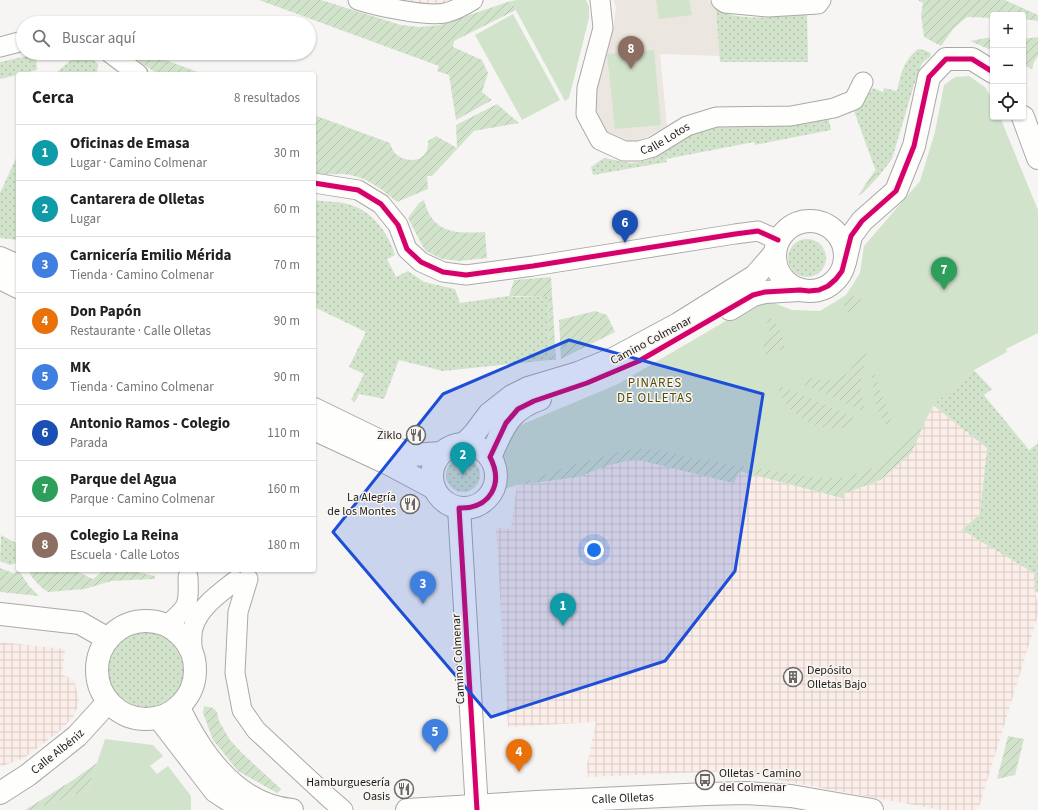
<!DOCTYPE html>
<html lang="es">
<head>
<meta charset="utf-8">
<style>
	body { margin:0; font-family:"Source Sans 3",sans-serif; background:#f2f2f2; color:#202124 }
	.controls { position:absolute; right:12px; top:12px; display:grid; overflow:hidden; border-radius:4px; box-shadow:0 1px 3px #0004 }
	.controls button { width:36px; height:36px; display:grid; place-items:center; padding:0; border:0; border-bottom:1px solid #e0e0e0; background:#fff; color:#202124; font:20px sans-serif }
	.you { position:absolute; left:594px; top:550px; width:14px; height:14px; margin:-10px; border:3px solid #fff; border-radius:50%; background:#1a73e8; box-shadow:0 0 0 6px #1a73e833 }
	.badge { display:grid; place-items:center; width:26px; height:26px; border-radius:50%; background:#b45309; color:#fff; font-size:13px; font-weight:700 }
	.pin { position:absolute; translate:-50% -33px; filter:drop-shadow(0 1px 2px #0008) }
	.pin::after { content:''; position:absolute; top:21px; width:14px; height:12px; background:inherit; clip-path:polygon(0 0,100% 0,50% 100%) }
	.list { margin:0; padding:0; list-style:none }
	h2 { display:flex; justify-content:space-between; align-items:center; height:52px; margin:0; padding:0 16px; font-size:17px }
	h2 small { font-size:13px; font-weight:400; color:#757577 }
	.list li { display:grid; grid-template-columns:26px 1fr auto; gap:12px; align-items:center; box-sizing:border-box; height:56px; padding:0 16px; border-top:1px solid #e0e0e0 }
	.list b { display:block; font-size:15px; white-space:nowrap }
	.list p { margin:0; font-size:13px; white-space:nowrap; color:#757577 }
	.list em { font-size:13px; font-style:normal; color:#757577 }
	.icon { flex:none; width:22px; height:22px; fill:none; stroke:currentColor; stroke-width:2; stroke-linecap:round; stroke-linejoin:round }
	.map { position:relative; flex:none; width:1038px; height:810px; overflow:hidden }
	.search { position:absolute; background:#fff; box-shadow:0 1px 3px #0004; left:16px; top:16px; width:300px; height:44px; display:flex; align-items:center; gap:10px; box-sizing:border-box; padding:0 14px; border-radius:22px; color:#757577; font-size:15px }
	.panel { position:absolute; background:#fff; box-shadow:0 1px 3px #0004; left:16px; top:72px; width:300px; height:500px; border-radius:4px }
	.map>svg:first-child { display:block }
	.built { fill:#ebe6df }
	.industrial { fill:url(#industrial-grid) }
	.grass { fill:url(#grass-dots) }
	.park { fill:#d2e3cc }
	.garden { fill:url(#garden-furrows) }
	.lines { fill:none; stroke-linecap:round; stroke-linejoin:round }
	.street-casing { stroke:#aba9a7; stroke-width:21 }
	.secondary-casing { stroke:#aba9a7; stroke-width:24 }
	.primary-casing { stroke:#aba9a7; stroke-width:24 }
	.street { stroke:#fefefd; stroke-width:19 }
	.secondary { stroke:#fefefd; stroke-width:22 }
	.primary { stroke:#fefefd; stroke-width:22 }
	.cycleway-casing { stroke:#f9f5f1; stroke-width:8 }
	.cycleway { stroke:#d6006c; stroke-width:5 }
	.marked { fill:#1d4ed8; fill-opacity:0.2; stroke:#1d4ed8; stroke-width:3; stroke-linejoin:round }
	.labels { text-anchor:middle; stroke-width:3; stroke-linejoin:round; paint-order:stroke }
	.street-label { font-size:12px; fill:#1e1c1b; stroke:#f9f5f1 }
	.poi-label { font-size:12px; fill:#1e1c1b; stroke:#f9f5f1; text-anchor:end }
	.neighbourhood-label { font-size:13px; letter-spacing:1px; fill:#514d0e; stroke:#f9f5f1 }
</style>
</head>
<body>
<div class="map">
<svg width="1038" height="810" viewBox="0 0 1038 810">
	<defs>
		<pattern id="industrial-grid" width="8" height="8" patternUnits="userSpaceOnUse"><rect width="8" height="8" fill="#fbede7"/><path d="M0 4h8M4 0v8" fill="none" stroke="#d7cbc6"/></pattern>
		<pattern id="grass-dots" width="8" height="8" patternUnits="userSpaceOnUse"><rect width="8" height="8" fill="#d2e3cc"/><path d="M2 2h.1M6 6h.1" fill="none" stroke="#b4c2af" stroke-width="1.8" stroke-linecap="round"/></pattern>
		<pattern id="garden-furrows" width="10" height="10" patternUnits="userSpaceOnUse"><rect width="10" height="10" fill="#d2e3cc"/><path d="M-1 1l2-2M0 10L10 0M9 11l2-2" fill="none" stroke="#b4c2af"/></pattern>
	</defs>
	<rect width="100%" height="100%" fill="#f7f5f3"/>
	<path class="built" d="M614 0H708L716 9 720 56 660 54 667 126 643 139 633 142H622L605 133 595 115 593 93 613 29 616 8Z"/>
	<g class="industrial">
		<path d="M391 0H451V2L441 6Z"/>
		<path d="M933 405 987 448 980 514 962 530 1035 573V593L1038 604V615L979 807 975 810H941L730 771 588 777 587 765 596 722 508 727 496 528 511 529 517 485 585 477V474L609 465 635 459 734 483 739 471 843 498V494L880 480 911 453Z"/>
		<path d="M0 642 65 649 62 675 74 679 79 701 77 708 73 717 61 730 24 758 0 767Z"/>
	</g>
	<g class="grass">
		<path d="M716 9C741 23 780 16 807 14L808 62H720Z"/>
		<path d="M918 49 924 50 931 53 930 57 922 63 914 85 892 159 878 177 854 111 860 108 873 88 883 92 884 88 897 91C901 74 903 61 918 49Z"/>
		<path d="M80 53H85L98 64 97 74H56L59 70Z"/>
		<path d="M36 54 37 70 0 79V62Z"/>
		<path d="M828 117 831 130 755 145 754 142 666 159 667 162 593 175 591 167 604 158 631 163 640 162 648 159 676 140 708 127Z"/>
		<path d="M18 154V240L0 238V193Z"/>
		<path d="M314 200C325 202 341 201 351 205 373 212 389 234 395 255L387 259 396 277 408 271 424 282 455 289 460 303 509 296 516 297H548L550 360 443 371 399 360 384 399 359 394 355 402 351 400 364 374 349 367 366 332 314 307Z"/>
		<circle cx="807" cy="258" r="19"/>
		<path d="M974 370 992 389 984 395 1029 450 1038 443V592L1035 593 1034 573 962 530 980 514 987 448 933 405Z"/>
		<circle cx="463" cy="475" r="17"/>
		<path d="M1 535 18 544 17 563 10 565 0 561Z"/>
		<circle cx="146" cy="669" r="38"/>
	</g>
	<g class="park">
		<path d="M517 0H586L589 6V18L569 98 565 101 511 1Z"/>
		<path d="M656 0H689L692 15 659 19Z"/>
		<path d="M513 14 560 100 522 120 475 35Z"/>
		<path d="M654 50 661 125 615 129 607 54Z"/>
		<path d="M969 76 985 87 993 101V117H1000L1038 210V333L1006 349 1007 352 974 370 933 405 911 453 880 480 843 494V498L739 471 734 483 635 459 609 465 585 474V476L517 485 505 489C502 470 497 449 510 433 513 429 519 427 523 424L618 384 753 305 766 300 792 310 820 311 846 295 860 273 864 246 920 181 935 132 944 85 955 77Z"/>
		<path d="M105 739 153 745 163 756 150 766 157 774 168 766 191 796V810H33L88 790Z"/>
	</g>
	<g class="garden">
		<path d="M259 0H321L401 25 420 27 440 25 511 1 516 10 454 41 453 47 482 60 488 73 482 92 492 100 456 120 449 75 437 71 439 66Z"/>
		<path d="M918 0H1005L1038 15V21L1023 19V15H993V18L967 17 954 28 941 46 924 37 921 15 923 3Z"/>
		<path d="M1038 37V56L1034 62 1032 69 1023 65V39Z"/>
		<path d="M986 38H993V51L970 41Z"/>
		<path d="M133 53H147L203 74H157L139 61 140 59Z"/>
		<path d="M497 104 519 123 474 131 432 176H427L428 189 397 202C381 188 361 173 339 174 331 174 322 175 314 175V115L390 143C391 146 392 149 394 152 407 166 430 161 428 141L436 136 457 148 456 125Z"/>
		<path d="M875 170 878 177 863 193 858 196Z"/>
		<path d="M424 200C432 233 455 234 485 232L487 258 459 261 442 259 426 251 422 245 408 218 419 203Z"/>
		<path d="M551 277 556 360H550L548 297 509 296 514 280Z"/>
		<path d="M850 294 863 300 865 303 863 307 850 314C844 310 843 302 846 295Z"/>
		<path d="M595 311 607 315 615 332 561 359 559 320Z"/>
		<path d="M769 318 774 320C778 328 786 339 784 348L768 355 765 354 763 347C771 336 770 335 767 322Z"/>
		<path d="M865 351 868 355C863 367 860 379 861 392 862 398 864 402 865 408L861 410 801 383 800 381 803 377C834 383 847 382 862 352Z"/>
		<path d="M874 373 891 420 890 424 888 425C877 421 872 385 872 374Z"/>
		<path d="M781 387H784L854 418 856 420 855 424C836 434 809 426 794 412 788 406 783 399 779 392V388Z"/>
		<path d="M922 429 911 453 880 480 843 494V498L739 471 734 483 635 459 609 465 585 474V476L517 485 566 467 630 449H652L691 458 819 478H842L876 467 903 446 908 432Z"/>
		<path d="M0 568 13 573 19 571 29 586 39 596 0 592Z"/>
		<path d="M28 570H74L93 579 104 570H128L155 576V579L111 581 85 589 48 592C39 586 33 580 28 570Z"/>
		<path d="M204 706 213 708 217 712 219 721 230 740 243 754 281 789 277 793 238 771 213 740 203 713Z"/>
		<path d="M1008 736 1024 739 1015 775 997 779Z"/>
		<path d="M97 763 88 790 33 810H25L73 780Z"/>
	</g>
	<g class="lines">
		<g class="street-casing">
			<g id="street">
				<path d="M358 0C376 6 427 17 445 13 454 11 465 5 473 0"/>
				<path id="s1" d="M600 0 603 28 587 88 586 114 600 140 624 151H639L653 147 687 126 716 117 791 116 834 108 854 100 863 82"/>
				<path d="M721 0 725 3 768 7 818 4 821 0"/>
				<path d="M0 47 23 41"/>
				<path d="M110 53 138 74"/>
				<path d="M314 183 358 190 381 204 398 225 407 249 421 262 443 272 466 275 533 266 735 234 758 231 778 240"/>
				<path d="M248 579 238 612 235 673 242 710 256 730 328 797 343 810"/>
				<path d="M167 625C189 607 189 605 188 577"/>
				<path d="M192 650C192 643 191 635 193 628 199 607 219 594 235 581"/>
			</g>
		</g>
		<g class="secondary-casing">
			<g id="secondary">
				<path d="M1023 117 1038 158"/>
				<circle cx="810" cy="256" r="35"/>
				<path d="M0 258 18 266"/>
				<path d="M845 262 851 236 862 221 896 191 914 146 929 77 946 59H972L993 72"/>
				<path d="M0 278 18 287"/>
				<path d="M730 309 753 295 765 292 800 290"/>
				<path d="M314 409 394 448 414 455 441 453"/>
				<path d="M314 429 387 463 434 488"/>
				<path d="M464 444 474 434 489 414 512 396 528 388 578 373 615 358 678 324 755 276 775 253"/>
				<circle cx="464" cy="476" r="32"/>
				<path d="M490 457C503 429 508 410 540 399"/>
				<path d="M459 508 477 810"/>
				<path id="s2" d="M0 793 28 775 77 736 108 702"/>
			</g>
		</g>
		<g class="primary-casing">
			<g id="primary">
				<path d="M0 614 80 623 108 639"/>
				<circle cx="146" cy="670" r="49"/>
				<path d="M179 708C201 754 237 805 292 810"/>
				<path d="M159 718 215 791 244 810"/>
				<path id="s3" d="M407 810 537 802 706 794 746 793 791 796 872 810"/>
			</g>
		</g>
		<use href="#street" class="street"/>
		<use href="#secondary" class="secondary"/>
		<use href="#primary" class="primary"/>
		<g class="cycleway-casing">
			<g id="cycleway">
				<path d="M314 183 358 190 381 204 398 225 407 249 421 262 443 272 466 275 533 266 735 234 758 231 778 240"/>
				<path d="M477 810 459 508C490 509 504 484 490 457L506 423 518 409 534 401 587 383 639 361 753 295 765 292 800 290 809 291 819 290 828 286 836 279 842 271 851 236 862 221 896 191 914 146 929 77 946 59H972L993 72"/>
			</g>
		</g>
		<use href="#cycleway" class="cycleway"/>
	</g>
	<path class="marked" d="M569 340 763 394 735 571 665 661 491 717 333 532 443 394Z"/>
	<defs>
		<g id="restaurant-ring" transform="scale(1)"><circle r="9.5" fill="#f9f5f1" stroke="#6a6867" stroke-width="1.5"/><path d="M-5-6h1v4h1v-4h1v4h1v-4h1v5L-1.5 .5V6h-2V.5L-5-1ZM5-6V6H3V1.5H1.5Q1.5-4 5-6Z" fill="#6a6867"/></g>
		<g id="building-ring" transform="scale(1)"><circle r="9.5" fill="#f9f5f1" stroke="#6a6867" stroke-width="1.5"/><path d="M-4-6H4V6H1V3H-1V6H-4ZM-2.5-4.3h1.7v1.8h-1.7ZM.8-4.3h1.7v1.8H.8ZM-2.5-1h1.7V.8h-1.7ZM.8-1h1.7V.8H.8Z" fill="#6a6867"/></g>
		<g id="bus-ring" transform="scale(1)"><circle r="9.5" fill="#f9f5f1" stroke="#6a6867" stroke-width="1.5"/><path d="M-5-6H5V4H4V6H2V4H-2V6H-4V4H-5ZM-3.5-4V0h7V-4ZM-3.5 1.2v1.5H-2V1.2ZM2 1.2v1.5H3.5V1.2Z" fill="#6a6867"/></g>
	</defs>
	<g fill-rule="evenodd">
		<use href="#restaurant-ring" x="416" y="435"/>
		<use href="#restaurant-ring" x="410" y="504"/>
		<use href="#building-ring" x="793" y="677"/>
		<use href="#bus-ring" x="705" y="780"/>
		<use href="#restaurant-ring" x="404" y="789"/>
	</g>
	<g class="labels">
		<g class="street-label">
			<text dy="4" stroke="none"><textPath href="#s1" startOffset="216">Calle Lotos</textPath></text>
			<text transform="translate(651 340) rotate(-28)" y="4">Camino Colmenar</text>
			<text transform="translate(458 659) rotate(-93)" y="4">Camino Colmenar</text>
			<text dy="4" stroke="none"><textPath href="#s2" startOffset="71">Calle Albéniz</textPath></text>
			<text dy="4" stroke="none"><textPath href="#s3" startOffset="216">Calle Olletas</textPath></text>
		</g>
		<g class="poi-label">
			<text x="402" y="439">Ziklo</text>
			<text x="396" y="501">La Alegría<tspan x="396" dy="14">de los Montes</tspan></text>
			<text x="807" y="674" text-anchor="start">Depósito<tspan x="807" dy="14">Olletas Bajo</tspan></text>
			<text x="719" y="777" text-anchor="start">Olletas - Camino<tspan x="719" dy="14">del Colmenar</tspan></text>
			<text x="390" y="786">Hamburguesería<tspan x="390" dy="14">Oasis</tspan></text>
		</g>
		<g class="neighbourhood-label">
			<text x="655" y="387">PINARES<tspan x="655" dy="15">DE OLLETAS</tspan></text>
		</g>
	</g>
</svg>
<div class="controls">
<button>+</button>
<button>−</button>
<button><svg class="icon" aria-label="locate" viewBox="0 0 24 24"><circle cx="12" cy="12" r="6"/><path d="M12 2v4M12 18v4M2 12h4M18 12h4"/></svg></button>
</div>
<div class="you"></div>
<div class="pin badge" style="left:563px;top:626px;background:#0f9aa8">1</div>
<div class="pin badge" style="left:463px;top:475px;background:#0f9aa8">2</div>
<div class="pin badge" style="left:423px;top:604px;background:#3f7fe0">3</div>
<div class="pin badge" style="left:519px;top:772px;background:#e8710a">4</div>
<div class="pin badge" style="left:435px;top:752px;background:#3f7fe0">5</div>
<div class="pin badge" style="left:625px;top:243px;background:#1a4fb4">6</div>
<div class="pin badge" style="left:944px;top:290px;background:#2e9e5b">7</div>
<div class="pin badge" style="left:631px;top:69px;background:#8d6e63">8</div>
<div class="search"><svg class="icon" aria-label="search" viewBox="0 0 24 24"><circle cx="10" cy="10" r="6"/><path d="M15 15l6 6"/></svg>Buscar aquí</div>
<section class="panel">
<h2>Cerca<small>8 resultados</small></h2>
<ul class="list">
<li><span class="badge" style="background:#0f9aa8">1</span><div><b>Oficinas de Emasa</b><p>Lugar · Camino Colmenar</p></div><em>30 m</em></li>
<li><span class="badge" style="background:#0f9aa8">2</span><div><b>Cantarera de Olletas</b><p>Lugar</p></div><em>60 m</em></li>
<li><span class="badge" style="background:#3f7fe0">3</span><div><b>Carnicería Emilio Mérida</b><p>Tienda · Camino Colmenar</p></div><em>70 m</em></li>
<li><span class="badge" style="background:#e8710a">4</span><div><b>Don Papón</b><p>Restaurante · Calle Olletas</p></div><em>90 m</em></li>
<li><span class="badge" style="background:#3f7fe0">5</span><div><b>MK</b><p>Tienda · Camino Colmenar</p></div><em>90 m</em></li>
<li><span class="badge" style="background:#1a4fb4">6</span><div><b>Antonio Ramos - Colegio</b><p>Parada</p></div><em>110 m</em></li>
<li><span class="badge" style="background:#2e9e5b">7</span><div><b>Parque del Agua</b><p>Parque · Camino Colmenar</p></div><em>160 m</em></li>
<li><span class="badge" style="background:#8d6e63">8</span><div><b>Colegio La Reina</b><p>Escuela · Calle Lotos</p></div><em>180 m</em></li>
</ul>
</section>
</div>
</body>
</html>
